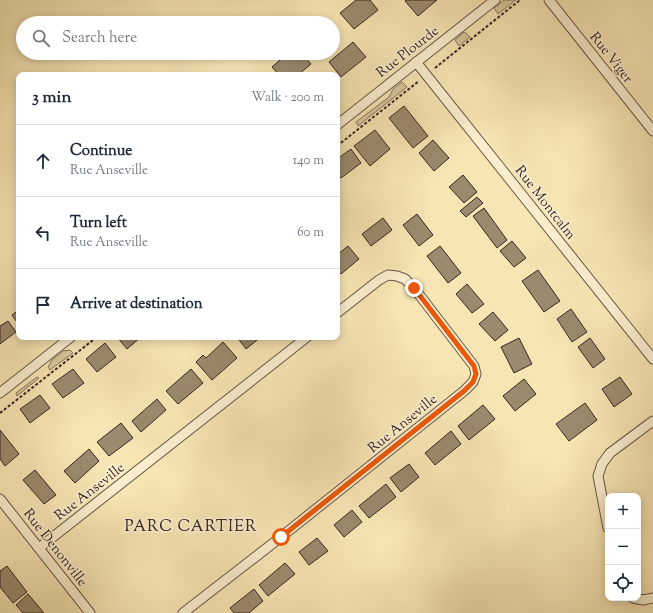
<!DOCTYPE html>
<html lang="en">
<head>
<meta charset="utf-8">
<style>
	body { margin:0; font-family:"Sorts Mill Goudy",serif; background:#f2f2f3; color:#1f2937 }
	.controls { position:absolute; right:12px; bottom:12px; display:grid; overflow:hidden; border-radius:8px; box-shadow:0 2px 10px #0003 }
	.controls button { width:36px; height:36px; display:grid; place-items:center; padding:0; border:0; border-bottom:1px solid #e0e1e3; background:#fff; color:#1f2937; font:20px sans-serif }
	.stop { position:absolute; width:12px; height:12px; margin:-9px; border:3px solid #ea580c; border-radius:50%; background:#fff }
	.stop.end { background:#ea580c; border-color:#fff; box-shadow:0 1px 4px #0008 }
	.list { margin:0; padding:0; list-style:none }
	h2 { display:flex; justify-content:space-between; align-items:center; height:52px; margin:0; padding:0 16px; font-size:17px }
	h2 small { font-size:13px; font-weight:400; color:#747a83 }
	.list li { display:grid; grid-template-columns:26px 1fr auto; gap:12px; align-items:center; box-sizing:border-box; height:72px; padding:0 16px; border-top:1px solid #e0e1e3 }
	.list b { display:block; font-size:15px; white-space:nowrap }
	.list p { margin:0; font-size:13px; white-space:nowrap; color:#747a83 }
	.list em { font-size:13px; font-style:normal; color:#747a83 }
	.icon { flex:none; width:22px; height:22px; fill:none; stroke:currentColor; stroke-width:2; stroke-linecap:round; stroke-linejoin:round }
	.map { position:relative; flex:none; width:653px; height:613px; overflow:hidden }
	.search { position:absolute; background:#fff; box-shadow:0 2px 10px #0003; left:16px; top:16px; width:324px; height:44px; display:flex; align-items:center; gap:10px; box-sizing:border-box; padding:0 14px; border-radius:22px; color:#747a83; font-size:15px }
	.panel { position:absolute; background:#fff; box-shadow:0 2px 10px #0003; left:16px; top:72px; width:324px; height:268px; border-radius:8px }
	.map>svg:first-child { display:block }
	.green { fill:#d6c59b; stroke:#86765e }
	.building { fill:#9b8a6d; stroke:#372720 }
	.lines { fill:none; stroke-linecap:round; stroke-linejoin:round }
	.street-casing { stroke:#675645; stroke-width:11 }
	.path { stroke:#372720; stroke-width:2; stroke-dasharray:3 2; stroke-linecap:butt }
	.street { stroke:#faeece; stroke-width:9 }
	.route { stroke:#ea580c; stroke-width:5 }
	.labels { text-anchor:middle; stroke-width:3.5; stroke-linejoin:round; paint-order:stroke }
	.street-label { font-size:14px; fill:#372720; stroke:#faeece }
	.quarter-label { font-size:16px; letter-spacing:1px; fill:#372720; stroke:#faeece }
</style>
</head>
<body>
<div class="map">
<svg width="653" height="613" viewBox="0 0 653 613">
	<rect width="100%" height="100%" fill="#f7e5b4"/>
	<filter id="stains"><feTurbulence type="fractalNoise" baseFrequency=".005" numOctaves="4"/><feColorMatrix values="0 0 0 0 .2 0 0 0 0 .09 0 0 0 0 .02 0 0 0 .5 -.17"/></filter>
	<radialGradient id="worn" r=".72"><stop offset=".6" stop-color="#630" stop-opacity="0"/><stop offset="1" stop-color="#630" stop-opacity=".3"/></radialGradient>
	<g class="green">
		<path d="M504 0H516L498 14 494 8Z"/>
		<path d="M464 32 466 33 470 37 459 46 455 40Z"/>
		<path d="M402 82 407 87 358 126 356 122 389 97 393 89Z"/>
		<path d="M70 350 73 353 50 370 48 367 52 360 63 351Z"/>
		<path d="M37 377 39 378 17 396 16 393Z"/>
	</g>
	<g class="building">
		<path d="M356 0H370L378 10 354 29 340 13Z"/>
		<path d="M406 0H437L418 16 405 1Z"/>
		<path d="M353 42 366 57 341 77 329 62Z"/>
		<path d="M288 53H301L311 64 298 75H279L272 67Z"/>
		<path d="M404 106 428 136 413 148 389 118Z"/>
		<path d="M375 130 390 149 370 166 354 146Z"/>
		<path d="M433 140 449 158 434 171 419 153Z"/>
		<path d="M351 149 361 163 341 178 337 173V159Z"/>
		<path d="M463 175 477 192 464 203 449 187Z"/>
		<path d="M477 197 483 203 466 217 460 211Z"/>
		<path d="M484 208 507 240 497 248 473 216Z"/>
		<path d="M417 214 433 235 419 246 403 225Z"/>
		<path d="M383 218 392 230 371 246 362 234Z"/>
		<path d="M512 241 526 258 514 267 500 251Z"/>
		<path d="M348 246 359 259 341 274 337 270V255Z"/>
		<path d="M440 246 461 273 448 283 427 256Z"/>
		<path d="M538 270 560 301 544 312 522 281Z"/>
		<path d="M467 284 484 304 472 313 456 294Z"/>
		<path d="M571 309 587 332 572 342 557 319Z"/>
		<path d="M19 310V325L12 315Z"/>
		<path d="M493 312 508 330 495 341 479 324Z"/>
		<path d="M8 321 16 332 0 344V326Z"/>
		<path d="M117 337H141L127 349Z"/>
		<path d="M237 337H261L246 349Z"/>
		<path d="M519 338 532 364 514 373 501 347Z"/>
		<path d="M590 338 605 359 593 368 578 347Z"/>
		<path d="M223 342 237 358 212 380 196 362 203 355 206 358Z"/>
		<path d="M105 343 116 357 97 372 86 359Z"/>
		<path d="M73 369 84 383 63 398 52 384Z"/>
		<path d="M191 369 203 383 178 404 166 391Z"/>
		<path d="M620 377 632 394 614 407 602 389Z"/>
		<path d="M524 379 536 394 515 411 503 396Z"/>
		<path d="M40 395 50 408 30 423 20 409Z"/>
		<path d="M157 399 166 410 141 432 132 421Z"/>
		<path d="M585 403 597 420 569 441 556 424Z"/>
		<path d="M483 405 495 419 469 440 458 426Z"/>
		<path d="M121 423 133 438 109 456 97 442Z"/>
		<path d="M0 430 19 454 5 466 0 459Z"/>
		<path d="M451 431 461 444 435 465 425 453Z"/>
		<path d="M89 449 99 461 75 483 64 471Z"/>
		<path d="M409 464 419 477 401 492 390 478Z"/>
		<path d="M35 470 56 495 44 504 23 480Z"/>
		<path d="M386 484 396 497 369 518 359 506Z"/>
		<path d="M352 510 362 522 344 537 334 525Z"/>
		<path d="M317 538 328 551 309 565 299 552Z"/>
		<path d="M285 563 295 574 268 596 259 585Z"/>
		<path d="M7 566 27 592 13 603 0 587V571Z"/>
		<path d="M254 589 263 601 249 613H234L230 608Z"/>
		<path d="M28 594 44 613H23L16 605Z"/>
	</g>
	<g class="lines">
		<g class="street-casing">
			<g id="street">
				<path d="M549 0 653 131"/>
				<path d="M416 62 653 359"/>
				<path d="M337 125 495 0"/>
				<path d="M0 393 71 337"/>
				<path d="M0 499 90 613"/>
				<path d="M608 528 598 476 602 464 610 453 653 421"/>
				<path d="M39 548 307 337"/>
				<path d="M633 598 643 600 653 598"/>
				<path d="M183 613 281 537 464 391 473 382 476 374 474 366 414 288 405 279 397 276 388 275 379 280 337 313"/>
			</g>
		</g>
		<g class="path">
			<path d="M435 68 520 0"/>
			<path d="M337 146 419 81"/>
			<path d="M0 413 97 337"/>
		</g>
		<use href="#street" class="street"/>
	</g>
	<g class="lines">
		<path class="route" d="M281 537 464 391 473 382 476 374 474 366 414 288"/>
	</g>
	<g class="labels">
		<g class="street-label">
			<text transform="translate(407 51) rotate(-38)" y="5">Rue Plourde</text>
			<text transform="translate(612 57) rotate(52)" y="5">Rue Viger</text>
			<text transform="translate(546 202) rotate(52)" y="5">Rue Montcalm</text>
			<text transform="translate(402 423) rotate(-39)" y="5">Rue Anseville</text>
			<text transform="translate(89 491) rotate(-38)" y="5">Rue Anseville</text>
			<text transform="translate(56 547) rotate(52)" y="5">Rue Denonville</text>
		</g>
		<g class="quarter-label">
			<text x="191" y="531">PARC CARTIER</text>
		</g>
	</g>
	<rect width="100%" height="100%" filter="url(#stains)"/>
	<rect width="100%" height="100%" fill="url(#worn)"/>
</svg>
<div class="controls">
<button>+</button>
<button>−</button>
<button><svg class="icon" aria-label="locate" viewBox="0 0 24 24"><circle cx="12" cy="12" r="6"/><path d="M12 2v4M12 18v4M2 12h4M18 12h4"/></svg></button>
</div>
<div class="stop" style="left:281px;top:537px"></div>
<div class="stop end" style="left:414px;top:288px"></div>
<div class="search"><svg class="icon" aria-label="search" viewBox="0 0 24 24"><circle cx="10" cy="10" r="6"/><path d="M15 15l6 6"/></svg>Search here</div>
<section class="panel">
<h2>3 min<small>Walk · 200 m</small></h2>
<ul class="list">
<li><svg class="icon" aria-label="ahead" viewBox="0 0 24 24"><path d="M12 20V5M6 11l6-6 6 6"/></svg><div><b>Continue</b><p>Rue Anseville</p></div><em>140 m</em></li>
<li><svg class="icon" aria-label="left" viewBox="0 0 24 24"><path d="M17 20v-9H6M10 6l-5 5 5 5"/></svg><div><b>Turn left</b><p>Rue Anseville</p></div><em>60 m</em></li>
<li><svg class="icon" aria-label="arrive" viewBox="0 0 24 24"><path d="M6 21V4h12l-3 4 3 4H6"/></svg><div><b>Arrive at destination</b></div></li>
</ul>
</section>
</div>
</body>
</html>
